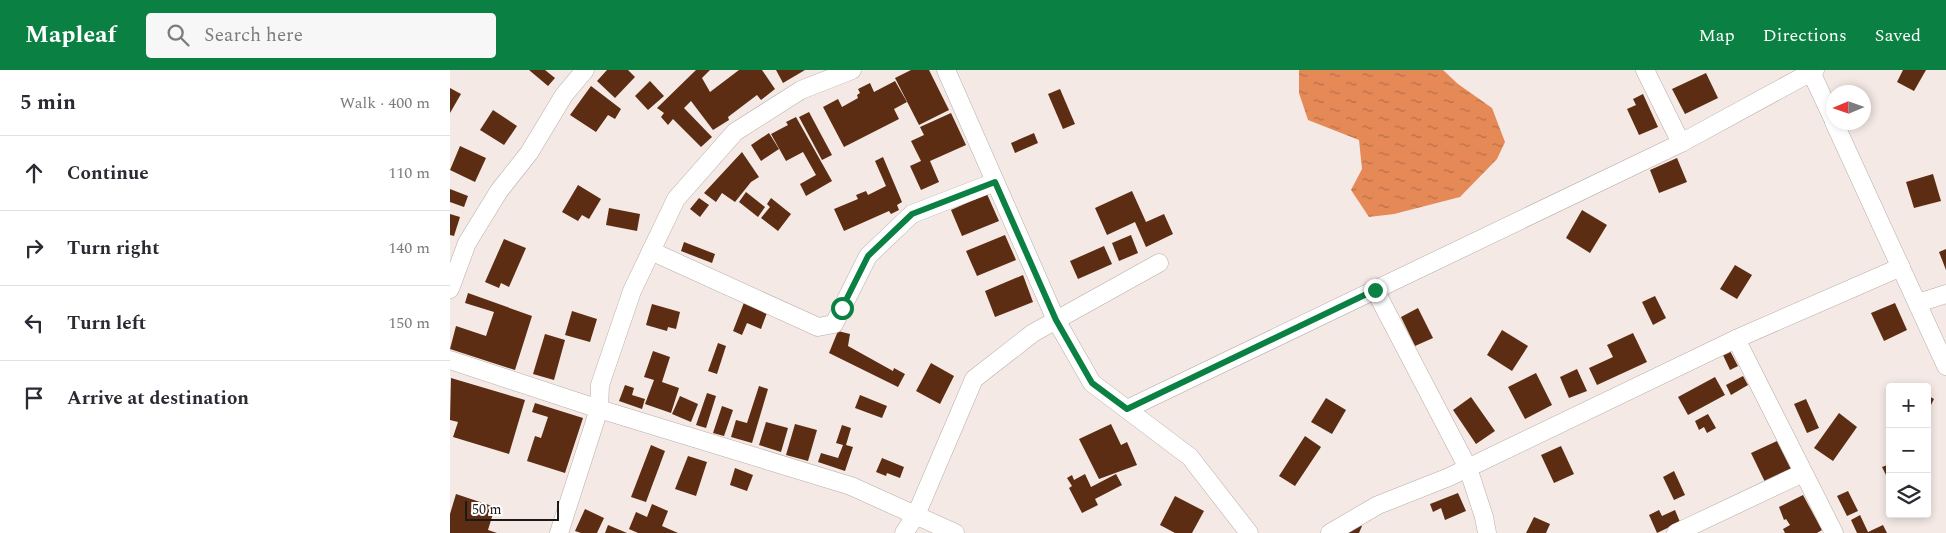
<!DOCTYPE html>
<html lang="en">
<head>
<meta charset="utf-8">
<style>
	body { margin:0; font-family:Spectral,serif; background:#f7f7f7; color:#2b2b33 }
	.controls { position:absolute; right:15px; bottom:15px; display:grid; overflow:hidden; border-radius:5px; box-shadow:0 2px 8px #0003 }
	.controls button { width:45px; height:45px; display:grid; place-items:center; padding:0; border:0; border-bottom:1px solid #e1e1e2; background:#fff; color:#2b2b33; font:25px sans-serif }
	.compass { position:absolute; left:1376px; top:15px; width:45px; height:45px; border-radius:50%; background:#fff; box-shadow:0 2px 8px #0003; rotate:268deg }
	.scale { position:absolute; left:15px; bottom:12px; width:94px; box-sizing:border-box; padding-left:5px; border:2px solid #1c1917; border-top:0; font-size:14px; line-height:18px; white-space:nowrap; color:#1c1917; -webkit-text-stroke:4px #fff; paint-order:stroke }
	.stop { position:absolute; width:15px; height:15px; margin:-11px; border:4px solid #0b8043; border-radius:50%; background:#fff }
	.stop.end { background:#0b8043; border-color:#fff; box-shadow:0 1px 5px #0008 }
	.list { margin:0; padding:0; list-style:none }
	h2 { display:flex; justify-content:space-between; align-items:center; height:65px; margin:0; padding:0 20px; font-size:21px }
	h2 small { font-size:16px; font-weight:400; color:#7c7c81 }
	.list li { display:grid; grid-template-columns:32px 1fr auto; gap:15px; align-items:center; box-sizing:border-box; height:75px; padding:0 20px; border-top:1px solid #e1e1e2 }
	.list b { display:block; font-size:19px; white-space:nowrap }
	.list em { font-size:16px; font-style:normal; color:#7c7c81 }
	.icon { flex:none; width:28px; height:28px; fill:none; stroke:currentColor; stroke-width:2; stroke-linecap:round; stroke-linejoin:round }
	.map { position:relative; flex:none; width:1496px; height:463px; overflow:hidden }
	header { display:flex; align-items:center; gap:30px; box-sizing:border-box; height:70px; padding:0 25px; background:#0b8043; color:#fff }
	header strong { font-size:24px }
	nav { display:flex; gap:28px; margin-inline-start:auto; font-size:18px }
	.search { width:350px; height:45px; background:#f7f7f7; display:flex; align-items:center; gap:12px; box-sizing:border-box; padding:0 18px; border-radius:5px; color:#7c7c81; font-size:19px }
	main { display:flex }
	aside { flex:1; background:#fff }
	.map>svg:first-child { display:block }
	.water { fill:url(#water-ripples) }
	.building { fill:#5c2d12 }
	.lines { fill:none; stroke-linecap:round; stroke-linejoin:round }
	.minor-casing { stroke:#b7ada8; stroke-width:19 }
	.minor { stroke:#fff; stroke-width:18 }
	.route { stroke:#0b8043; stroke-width:6 }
</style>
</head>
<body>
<header>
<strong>Mapleaf</strong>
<div class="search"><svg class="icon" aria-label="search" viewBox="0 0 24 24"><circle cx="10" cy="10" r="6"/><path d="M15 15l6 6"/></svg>Search here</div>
<nav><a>Map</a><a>Directions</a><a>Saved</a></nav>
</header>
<main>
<aside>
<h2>5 min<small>Walk · 400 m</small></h2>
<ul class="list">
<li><svg class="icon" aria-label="ahead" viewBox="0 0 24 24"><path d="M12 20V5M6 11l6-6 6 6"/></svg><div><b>Continue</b></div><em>110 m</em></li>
<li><svg class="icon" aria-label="right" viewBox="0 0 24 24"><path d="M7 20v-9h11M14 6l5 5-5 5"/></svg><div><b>Turn right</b></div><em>140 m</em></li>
<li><svg class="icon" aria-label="left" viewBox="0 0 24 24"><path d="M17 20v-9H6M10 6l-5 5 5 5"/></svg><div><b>Turn left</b></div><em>150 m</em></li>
<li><svg class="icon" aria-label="arrive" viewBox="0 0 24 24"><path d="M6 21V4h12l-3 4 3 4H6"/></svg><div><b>Arrive at destination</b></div></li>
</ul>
</aside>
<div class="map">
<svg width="1496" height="463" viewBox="0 0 1496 463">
	<defs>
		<pattern id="water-ripples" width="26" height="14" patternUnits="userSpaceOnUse" patternTransform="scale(1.25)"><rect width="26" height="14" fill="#e58957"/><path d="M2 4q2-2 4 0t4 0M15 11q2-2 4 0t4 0" fill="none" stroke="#b96f47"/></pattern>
	</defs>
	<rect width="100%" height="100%" fill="#f4e9e4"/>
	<path class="water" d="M849 0H993L1008 14 1042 38 1055 72 1047 89 1010 127 944 144 919 147 901 120 912 99 909 70 858 50 849 23Z"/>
	<g class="building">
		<path d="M79 0H95L105 8 98 16Z"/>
		<path d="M157 0H178L185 7 165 28 147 11Z"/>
		<path d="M246 0H260L252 8 260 22 289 0H312L325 19 311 30 307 25 278 47 279 50 263 60 241 31 234 38 262 67 251 77 223 49 218 55 211 47 214 43 207 38Z"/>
		<path d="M326 0H355L333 13Z"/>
		<path d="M461 0H479L499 40 469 55 445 8Z"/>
		<path d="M1453 0H1476L1464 21 1447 12Z"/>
		<path d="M1256 3 1268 28 1235 44 1222 19Z"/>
		<path d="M200 11 214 26 198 40 185 26Z"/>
		<path d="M445 11 457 32 444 39 449 49 394 77 373 37 388 29 392 37 408 28 407 25 410 23 408 19 420 13 424 22Z"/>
		<path d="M141 16 171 39 165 49 158 45 146 62 120 45Z"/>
		<path d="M0 18 11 24 0 43Z"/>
		<path d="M610 19 625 54 613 59 598 24Z"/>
		<path d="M1193 24 1208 57 1189 65 1177 39 1186 35 1183 29Z"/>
		<path d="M43 40 67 56 54 75 30 60Z"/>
		<path d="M359 42 382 85 372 90 349 47Z"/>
		<path d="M501 43 516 75 480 91 489 112 471 120 460 96 471 91 461 71 474 65 470 57Z"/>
		<path d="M346 47 382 111 356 126 350 114 366 105 353 82 336 91 321 64 338 55 336 52Z"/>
		<path d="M319 63 329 79 311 91 301 75Z"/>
		<path d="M584 63 588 73 565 83 561 73Z"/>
		<path d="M10 76 36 88 25 112 0 100Z"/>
		<path d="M292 82 309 107 301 112 285 132 272 123 266 132 254 123Z"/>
		<path d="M433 87 452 132 447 135 449 140 441 144 439 141 394 161 384 139 408 129 406 125 416 121 418 125 436 116 425 91Z"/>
		<path d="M1227 88 1237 112 1209 123 1200 100Z"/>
		<path d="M1483 104 1491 131 1464 138 1456 112Z"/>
		<path d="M128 115 151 129 139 149 132 145 128 151 112 142Z"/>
		<path d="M0 119 18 126 14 137 0 132Z"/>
		<path d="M682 121 696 152 714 144 723 164 696 177 685 152 657 165 645 138Z"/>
		<path d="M296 122 315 137 308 147 289 132Z"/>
		<path d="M537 124 549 151 512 166 501 140Z"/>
		<path d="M249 128 259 135 250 147 240 139Z"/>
		<path d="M321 128 341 144 328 161 311 148 320 137 317 134Z"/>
		<path d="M159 138 190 144 187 161 156 155Z"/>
		<path d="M1132 140 1157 155 1140 183 1116 168Z"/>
		<path d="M0 144 10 147 4 166 0 165Z"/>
		<path d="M555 165 566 190 527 206 516 181Z"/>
		<path d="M681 165 688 183 669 191 662 173Z"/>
		<path d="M54 169 76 178 59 217 51 213 49 218 35 212Z"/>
		<path d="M234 172 265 184 262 193 231 181Z"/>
		<path d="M654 176 662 194 628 209 620 191Z"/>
		<path d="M1496 179V200L1489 182Z"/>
		<path d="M1285 195 1302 205 1287 229 1270 219Z"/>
		<path d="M573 205 583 232 545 247 535 221Z"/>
		<path d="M18 223 82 246 65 300 0 279 6 256 36 266 44 242 15 233Z"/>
		<path d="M1205 226 1216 248 1203 255 1192 232Z"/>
		<path d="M295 230 318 240 311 259 297 253 292 265 283 261Z"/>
		<path d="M1445 233 1457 260 1434 271 1421 243Z"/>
		<path d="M202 234 230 242 226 259 218 257 217 261 196 255Z"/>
		<path d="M968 238 983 268 965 276 951 247Z"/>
		<path d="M122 241 147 249 140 272 115 265Z"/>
		<path d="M1052 260 1078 276 1062 301 1037 285Z"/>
		<path d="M388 261 400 264 398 276 443 301 444 298 455 304 448 317 379 283Z"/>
		<path d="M1183 263 1197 292 1147 315 1139 298 1163 287 1157 275Z"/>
		<path d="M95 264 115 270 104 310 83 304Z"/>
		<path d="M268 273 276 276 267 304 258 301Z"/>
		<path d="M203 281 220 287 212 312 229 318 221 343 195 334 204 310 194 307Z"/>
		<path d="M1280 281 1288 296 1280 300 1273 285Z"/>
		<path d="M481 293 504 306 490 334 466 321Z"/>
		<path d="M1127 299 1137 321 1119 328 1110 307Z"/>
		<path d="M1086 303 1102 335 1075 349 1058 317Z"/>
		<path d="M1293 306 1298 315 1281 325 1276 315Z"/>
		<path d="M1265 307 1275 325 1238 345 1228 327Z"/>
		<path d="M1 308 75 330 59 384 3 367 8 352 0 350Z"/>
		<path d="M175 315 184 318 182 325 195 329 192 339 169 331Z"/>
		<path d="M309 316 318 319 302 373 281 367 286 350 297 353Z"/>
		<path d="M257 323 266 326 256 358 246 355Z"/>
		<path d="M410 325 437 336 432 348 405 338Z"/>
		<path d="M1477 325 1484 329 1477 343Z"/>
		<path d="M230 326 248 334 241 352 222 344Z"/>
		<path d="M1021 327 1045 361 1026 374 1003 340Z"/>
		<path d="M876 328 896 340 882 364 861 352Z"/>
		<path d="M1356 329 1369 358 1357 363 1344 334Z"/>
		<path d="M85 333 133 348 115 403 77 391 85 366 91 368 98 347 82 342Z"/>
		<path d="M272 336 283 340 274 366 263 363Z"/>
		<path d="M1389 343 1407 357 1383 391 1364 378Z"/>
		<path d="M1258 344 1266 358 1257 363 1254 357 1249 360 1245 351Z"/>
		<path d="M316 352 338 358 331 382 309 375Z"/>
		<path d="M345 354 367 360 358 391 336 385Z"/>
		<path d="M661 354 671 375 677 372 687 395 649 409 629 369Z"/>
		<path d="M392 355 401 358 396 375 403 377 395 401 368 392 371 383 388 388 393 375 386 373Z"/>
		<path d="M855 366 871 377 845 416 829 406Z"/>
		<path d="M1327 371 1341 399 1315 412 1301 383Z"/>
		<path d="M201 375 215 381 196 432 181 427Z"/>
		<path d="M1111 376 1124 404 1104 413 1091 385Z"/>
		<path d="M238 386 257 392 246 426 225 419Z"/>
		<path d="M432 388 454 397 450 408 437 403 436 406 426 402Z"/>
		<path d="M1440 394V406L1437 407 1432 397Z"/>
		<path d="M285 398 303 405 297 421 280 415Z"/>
		<path d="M1224 401 1235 425 1224 430 1213 407Z"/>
		<path d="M635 404 641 417 666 404 672 415 645 429 648 435 632 443 619 418 622 416 617 408 622 405 624 410Z"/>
		<path d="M1398 421 1408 441 1397 446 1387 426Z"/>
		<path d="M1008 423 1016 441 995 450 991 438 983 442 980 434Z"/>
		<path d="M6 424 45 437 38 460 47 463H0V444Z"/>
		<path d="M1353 425 1372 460 1367 463H1335L1333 459 1340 455 1336 449 1334 450 1329 437Z"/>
		<path d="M725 426 754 441 742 463H725L710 455Z"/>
		<path d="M202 434 218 441 212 456 228 463H188L179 459 186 442 197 447Z"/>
		<path d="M135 439 154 448 147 463H131L125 461Z"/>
		<path d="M1209 440 1212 446 1225 440 1230 452 1207 463 1199 445Z"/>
		<path d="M1410 445 1418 462 1433 455 1437 463H1407L1401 450Z"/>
		<path d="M1084 447 1100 454 1096 463H1076Z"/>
		<path d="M902 451 912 456 909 463H895Z"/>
		<path d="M158 455 177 463H155Z"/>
	</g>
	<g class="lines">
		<g class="minor-casing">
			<g id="minor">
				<path d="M496 0 606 250 642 313 740 387 799 463"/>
				<path d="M1195 0 1231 73"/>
				<path d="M1360 0 1384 51"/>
				<path d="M1384 52 1496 296"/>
				<path d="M201 181 368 257 384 254 418 186 462 144 545 112"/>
				<path d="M0 219 17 173 49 121 79 83 114 25 135 0"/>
				<path d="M925 220 1018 398 1034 447 1037 463"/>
				<path d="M1468 233 1496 224"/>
				<path d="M1286 269 1384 463"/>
				<path d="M0 290 149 339 401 416 505 463"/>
				<path d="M677 339 1231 73 1365 0"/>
				<path d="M109 463 149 339 150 315 182 221 226 129 285 62 351 20 402 0"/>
				<path d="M454 463 466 445 524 309 583 263 709 193"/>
				<path d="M880 463 928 435 999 407 1286 269 1451 197"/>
				<path d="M1226 463 1353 403"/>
			</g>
		</g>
		<use href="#minor" class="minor"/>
	</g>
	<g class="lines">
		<path class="route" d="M392 238 418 186 462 144 545 112 606 250 642 313 677 339 925 220"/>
	</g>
</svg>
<div class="controls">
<button>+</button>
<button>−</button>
<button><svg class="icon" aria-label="layers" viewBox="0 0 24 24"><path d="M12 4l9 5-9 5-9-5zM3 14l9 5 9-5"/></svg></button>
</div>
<svg class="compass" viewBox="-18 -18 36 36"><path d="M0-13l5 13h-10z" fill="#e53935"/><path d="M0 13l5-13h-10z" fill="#7c7c81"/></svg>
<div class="scale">50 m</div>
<div class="stop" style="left:392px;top:238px"></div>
<div class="stop end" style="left:925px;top:220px"></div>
</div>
</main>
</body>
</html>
